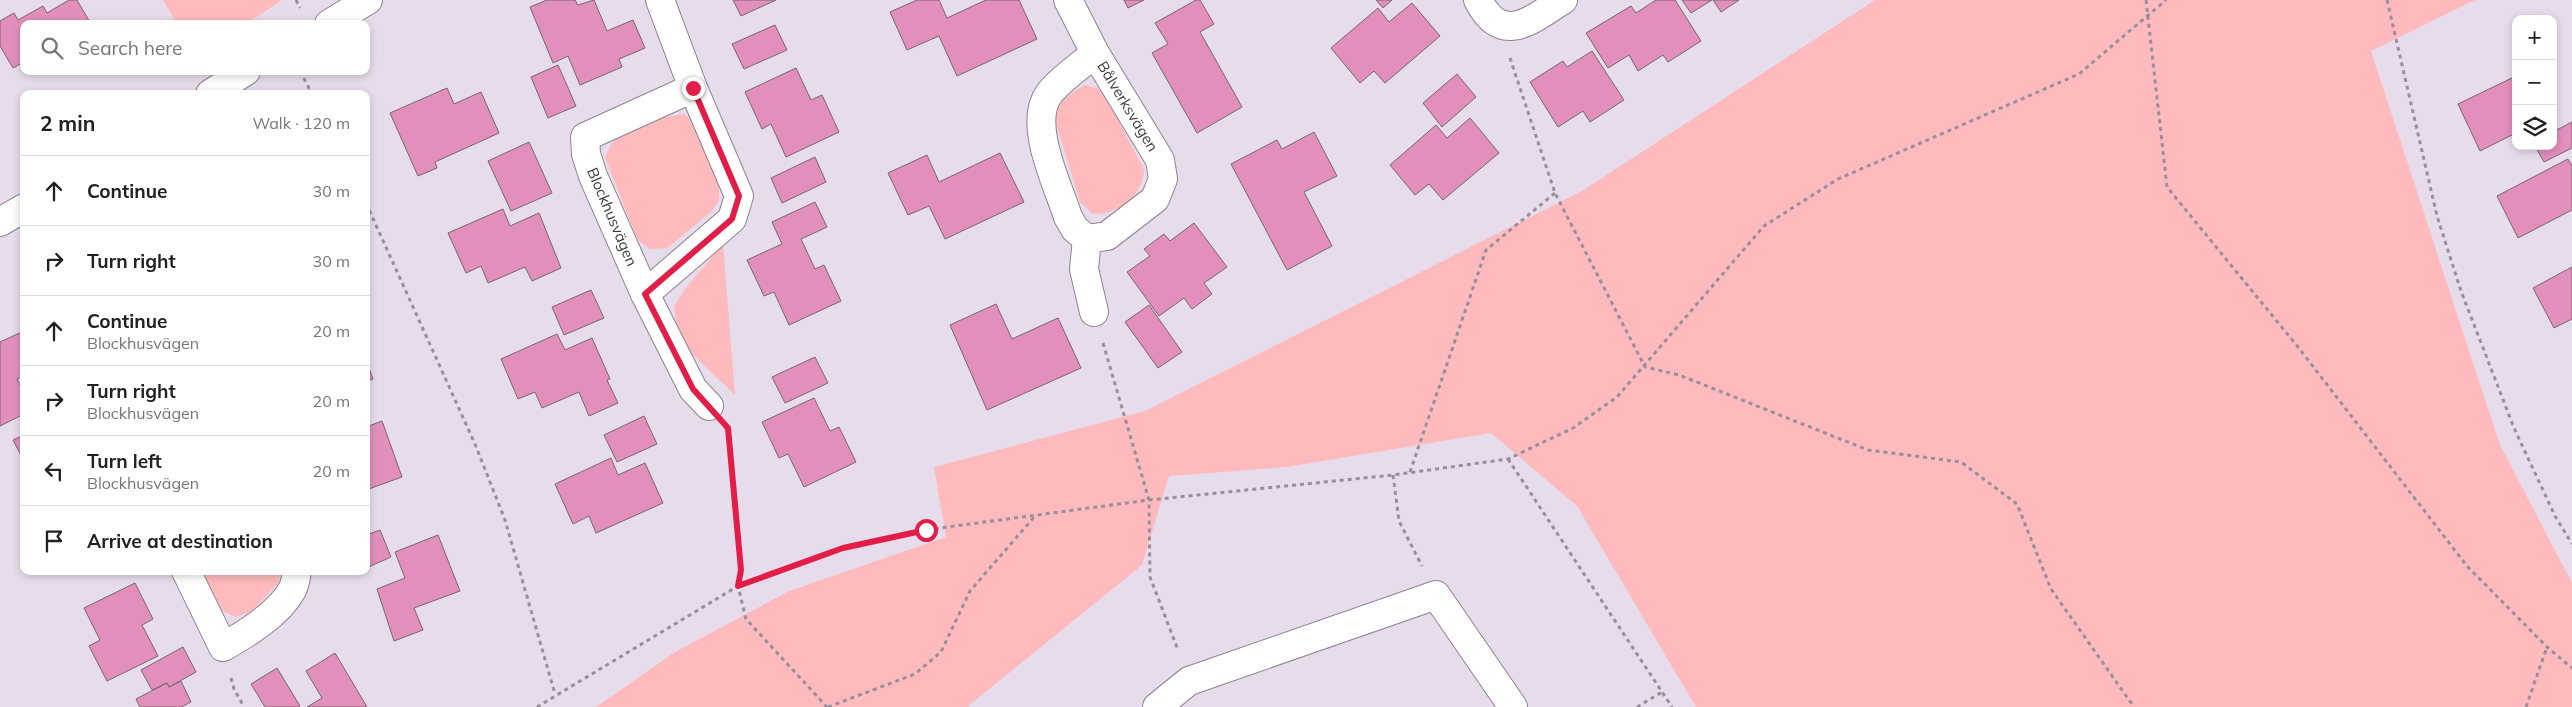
<!DOCTYPE html>
<html lang="en">
<head>
<meta charset="utf-8">
<style>
	body { margin:0; font-family:Mulish,sans-serif; background:#f2f2f2; color:#202124 }
	.controls { position:absolute; right:15px; top:15px; display:grid; overflow:hidden; border-radius:10px; box-shadow:0 2px 8px #0003 }
	.controls button { width:45px; height:45px; display:grid; place-items:center; padding:0; border:0; border-bottom:1px solid #e0e0e0; background:#fff; color:#202124; font:25px sans-serif }
	.stop { position:absolute; width:15px; height:15px; margin:-11px; border:4px solid #e11d48; border-radius:50%; background:#fff }
	.stop.end { background:#e11d48; border-color:#fff; box-shadow:0 1px 5px #0008 }
	.list { margin:0; padding:0; list-style:none }
	h2 { display:flex; justify-content:space-between; align-items:center; height:65px; margin:0; padding:0 20px; font-size:21px }
	h2 small { font-size:16px; font-weight:400; color:#757577 }
	.list li { display:grid; grid-template-columns:32px 1fr auto; gap:15px; align-items:center; box-sizing:border-box; height:70px; padding:0 20px; border-top:1px solid #e0e0e0 }
	.list b { display:block; font-size:19px; white-space:nowrap }
	.list p { margin:0; font-size:16px; white-space:nowrap; color:#757577 }
	.list em { font-size:16px; font-style:normal; color:#757577 }
	.icon { flex:none; width:28px; height:28px; fill:none; stroke:currentColor; stroke-width:2; stroke-linecap:round; stroke-linejoin:round }
	.map { position:relative; flex:none; width:2572px; height:707px; overflow:hidden }
	.search { position:absolute; background:#fff; box-shadow:0 2px 8px #0003; left:20px; top:20px; width:350px; height:55px; display:flex; align-items:center; gap:12px; box-sizing:border-box; padding:0 18px; border-radius:10px; color:#757577; font-size:19px }
	.panel { position:absolute; background:#fff; box-shadow:0 2px 8px #0003; left:20px; top:90px; width:350px; height:485px; border-radius:10px }
	.map>svg:first-child { display:block }
	.green { fill:#febabc }
	.building { fill:#e38fbc; stroke:#76666e }
	.lines { fill:none; stroke-linecap:round; stroke-linejoin:round }
	.minor-casing { stroke:#8d8390; stroke-width:30 }
	.path { stroke:#978f9a; stroke-width:3; stroke-dasharray:4 4; stroke-linecap:butt }
	.minor { stroke:#fff; stroke-width:28 }
	.route { stroke:#e11d48; stroke-width:6 }
	.labels { text-anchor:middle; stroke-width:4; stroke-linejoin:round; paint-order:stroke }
	.street-label { font-size:15px; fill:#3e393f; stroke:#fff }
</style>
</head>
<body>
<div class="map">
<svg width="2572" height="707" viewBox="0 0 2572 707">
	<rect width="100%" height="100%" fill="#e7dceb"/>
	<g class="green">
		<path d="M163 0H282L246 24H177Z"/>
		<path d="M1875 0H2475L2371 51 2500 445 2572 583V707H1696L1577 506 1491 433 1287 467 1169 476 1142 565 967 707H596L675 652 789 591 946 537 934 467 1145 411 1582 191Z"/>
		<path d="M1085 85 1099 89 1106 98 1144 169C1144 195 1117 215 1093 214L1080 202 1054 117C1060 100 1069 94 1085 85Z"/>
		<path d="M685 114 699 129 702 145 719 179V200L712 211 667 248 650 249 637 239 605 157C608 152 610 144 615 140 633 125 662 117 685 114Z"/>
		<path d="M723 244 735 395 691 353 677 330 674 306 689 284Z"/>
		<path d="M201 571H280L279 582 251 612 235 617 219 609Z"/>
	</g>
	<g class="building">
		<path d="M69 0H77L91 24H24V62L13 68 0 46V21L14 13 18 20 43 6 47 13Z"/>
		<path d="M547 0H575L578 5 594 0 607 31 633 20 645 48 619 59 622 67 580 85 568 56 553 63 530 7Z"/>
		<path d="M733 0H776L741 16Z"/>
		<path d="M917 0H939L947 18 986 0H1019L1037 39 957 76 939 36 907 50 890 12Z"/>
		<path d="M1124 0H1144L1128 8Z"/>
		<path d="M1196 0H1200L1214 24 1200 32 1242 107 1197 133 1152 53 1168 44 1155 23Z"/>
		<path d="M1376 0H1392L1383 8Z"/>
		<path d="M1656 0H1675L1701 41 1668 62 1663 55 1638 71 1629 55 1608 68 1586 33 1631 6 1636 13Z"/>
		<path d="M1682 0H1712L1691 13Z"/>
		<path d="M1713 0H1739L1721 12Z"/>
		<path d="M1412 3 1440 36 1385 83 1374 71 1360 83 1331 48 1378 8 1389 22Z"/>
		<path d="M775 25 787 50 744 69 732 44Z"/>
		<path d="M1592 51 1624 100 1590 122 1583 111 1558 127 1530 82 1563 61 1567 67Z"/>
		<path d="M558 65 576 106 548 118 531 77Z"/>
		<path d="M796 68 811 100 822 95 839 132 786 157 771 124 762 129 745 92Z"/>
		<path d="M1457 74 1476 97 1442 127 1423 103Z"/>
		<path d="M2516 76V133L2480 151 2458 104Z"/>
		<path d="M447 88 454 104 481 92 499 133 435 162 437 168 418 176 390 113Z"/>
		<path d="M1470 118 1499 153 1443 200 1429 184 1415 195 1390 165 1436 125 1447 138Z"/>
		<path d="M2572 122V148L2544 162 2535 146H2553V132Z"/>
		<path d="M1314 132 1337 176 1304 192 1332 246 1287 270 1231 164 1277 140 1282 149Z"/>
		<path d="M529 142 552 193 511 211 488 161Z"/>
		<path d="M1000 153 1024 202 945 239 929 206 908 215 888 173 927 155 939 182Z"/>
		<path d="M815 157 826 182 782 203 771 178Z"/>
		<path d="M2568 159 2572 166V210L2518 238 2497 196Z"/>
		<path d="M815 202 827 227 801 239 815 269 824 265 841 301 789 325 774 292 764 296 747 260 782 244 772 222Z"/>
		<path d="M503 209 510 226 539 213 561 268 532 281 525 267 488 283 481 266 466 273 448 233Z"/>
		<path d="M1194 223 1227 267 1204 283 1212 294 1192 309 1184 298 1159 316 1127 272 1150 256 1144 249 1164 234 1170 241Z"/>
		<path d="M2572 267V319L2554 328 2533 288Z"/>
		<path d="M591 290 604 318 564 335 552 307Z"/>
		<path d="M996 304 1012 339 1058 318 1081 368 987 410 950 325Z"/>
		<path d="M1149 305 1182 352 1158 368 1125 322Z"/>
		<path d="M24 331V376L17 379 24 393V414L0 426V342Z"/>
		<path d="M557 334 565 350 592 338 610 379 607 380 618 403 589 416 579 392 542 408 535 392 518 399 501 359Z"/>
		<path d="M815 357 828 383 785 403 772 377Z"/>
		<path d="M366 360 373 379 366 382Z"/>
		<path d="M814 398 830 431 839 427 856 462 804 487 788 454 779 458 762 422Z"/>
		<path d="M644 416 657 444 617 462 604 435Z"/>
		<path d="M382 421 402 477 366 490V427Z"/>
		<path d="M24 435V461L13 440Z"/>
		<path d="M611 458 618 475 645 463 663 503 596 533 589 516 573 524 555 484Z"/>
		<path d="M380 530 391 557 366 568V535Z"/>
		<path d="M438 535 460 591 414 608 423 630 394 641 377 589 405 578 395 552Z"/>
		<path d="M135 583 153 619 142 625 158 656 107 681 89 646 100 640 84 608Z"/>
		<path d="M183 647 196 672 169 687 167 683 152 690 141 670Z"/>
		<path d="M335 653 367 707H307L322 698 306 671Z"/>
		<path d="M277 668 300 706 298 707H265L251 684Z"/>
		<path d="M181 681 191 702 181 707H140L136 699 167 683 169 687Z"/>
	</g>
	<g class="lines">
		<g class="minor-casing">
			<g id="minor">
				<path d="M660 0 693 88 739 196 732 219 645 294 593 176 586 154 585 137 693 88"/>
				<path id="s1" d="M1068 0 1095 53 1160 160 1163 179 1155 199 1107 236 1087 239 1075 229 1068 217C1058 185 1027 124 1049 94 1060 79 1081 66 1095 53"/>
				<path d="M1478 0C1502 47 1531 20 1563 0"/>
				<path d="M329 24 368 0"/>
				<path d="M210 94 246 71"/>
				<path d="M0 222 24 208"/>
				<path d="M1087 239 1084 269 1094 312"/>
				<path d="M645 294 693 389 709 406"/>
				<path d="M186 571 223 647C246 634 279 614 292 590 295 585 296 577 297 571"/>
				<path d="M1157 707 1189 681 1436 595 1513 707"/>
			</g>
		</g>
		<g class="path">
			<path d="M296 0 300 8"/>
			<path d="M2146 0 2167 187 2298 347 2467 566 2547 647 2572 668"/>
			<path d="M2387 0 2437 216 2461 291 2514 428 2555 516 2572 544"/>
			<path d="M1510 58 1555 193 1645 367 1679 375 1868 450 1961 462 2017 504 2051 589 2134 707"/>
			<path d="M300 71 312 94"/>
			<path d="M366 203 475 444 505 520 555 694"/>
			<path d="M1103 343 1149 500 1150 577 1178 650"/>
			<path d="M728 433 741 570 738 586 746 619 827 707"/>
			<path d="M1508 459 1672 707"/>
			<path d="M1410 472 1486 250 1555 193"/>
			<path d="M1393 475 1399 521 1422 566"/>
			<path d="M231 678 234 689 244 707"/>
			<path d="M537 707 738 586 843 548 925 530 1149 500 1393 475 1508 459 1573 428 1617 397 1764 226 1838 179 2079 74 2166 0"/>
			<path d="M828 707 915 674 941 652 970 591 1035 516"/>
			<path d="M1637 707 1662 692"/>
			<path d="M2526 707 2547 647"/>
		</g>
		<use href="#minor" class="minor"/>
	</g>
	<g class="lines">
		<path class="route" d="M693 88 739 196 732 219 645 294 693 389 728 428 741 570 738 586 843 548 926 530"/>
	</g>
	<g class="labels">
		<g class="street-label">
			<text dy="5" stroke="none"><textPath href="#s1" startOffset="122">Bålverksvägen</textPath></text>
			<text transform="translate(612 217) rotate(67)" y="5">Blockhusvägen</text>
		</g>
	</g>
</svg>
<div class="controls">
<button>+</button>
<button>−</button>
<button><svg class="icon" aria-label="layers" viewBox="0 0 24 24"><path d="M12 4l9 5-9 5-9-5zM3 14l9 5 9-5"/></svg></button>
</div>
<div class="stop" style="left:926px;top:530px"></div>
<div class="stop end" style="left:693px;top:88px"></div>
<div class="search"><svg class="icon" aria-label="search" viewBox="0 0 24 24"><circle cx="10" cy="10" r="6"/><path d="M15 15l6 6"/></svg>Search here</div>
<section class="panel">
<h2>2 min<small>Walk · 120 m</small></h2>
<ul class="list">
<li><svg class="icon" aria-label="ahead" viewBox="0 0 24 24"><path d="M12 20V5M6 11l6-6 6 6"/></svg><div><b>Continue</b></div><em>30 m</em></li>
<li><svg class="icon" aria-label="right" viewBox="0 0 24 24"><path d="M7 20v-9h11M14 6l5 5-5 5"/></svg><div><b>Turn right</b></div><em>30 m</em></li>
<li><svg class="icon" aria-label="ahead" viewBox="0 0 24 24"><path d="M12 20V5M6 11l6-6 6 6"/></svg><div><b>Continue</b><p>Blockhusvägen</p></div><em>20 m</em></li>
<li><svg class="icon" aria-label="right" viewBox="0 0 24 24"><path d="M7 20v-9h11M14 6l5 5-5 5"/></svg><div><b>Turn right</b><p>Blockhusvägen</p></div><em>20 m</em></li>
<li><svg class="icon" aria-label="left" viewBox="0 0 24 24"><path d="M17 20v-9H6M10 6l-5 5 5 5"/></svg><div><b>Turn left</b><p>Blockhusvägen</p></div><em>20 m</em></li>
<li><svg class="icon" aria-label="arrive" viewBox="0 0 24 24"><path d="M6 21V4h12l-3 4 3 4H6"/></svg><div><b>Arrive at destination</b></div></li>
</ul>
</section>
</div>
</body>
</html>
